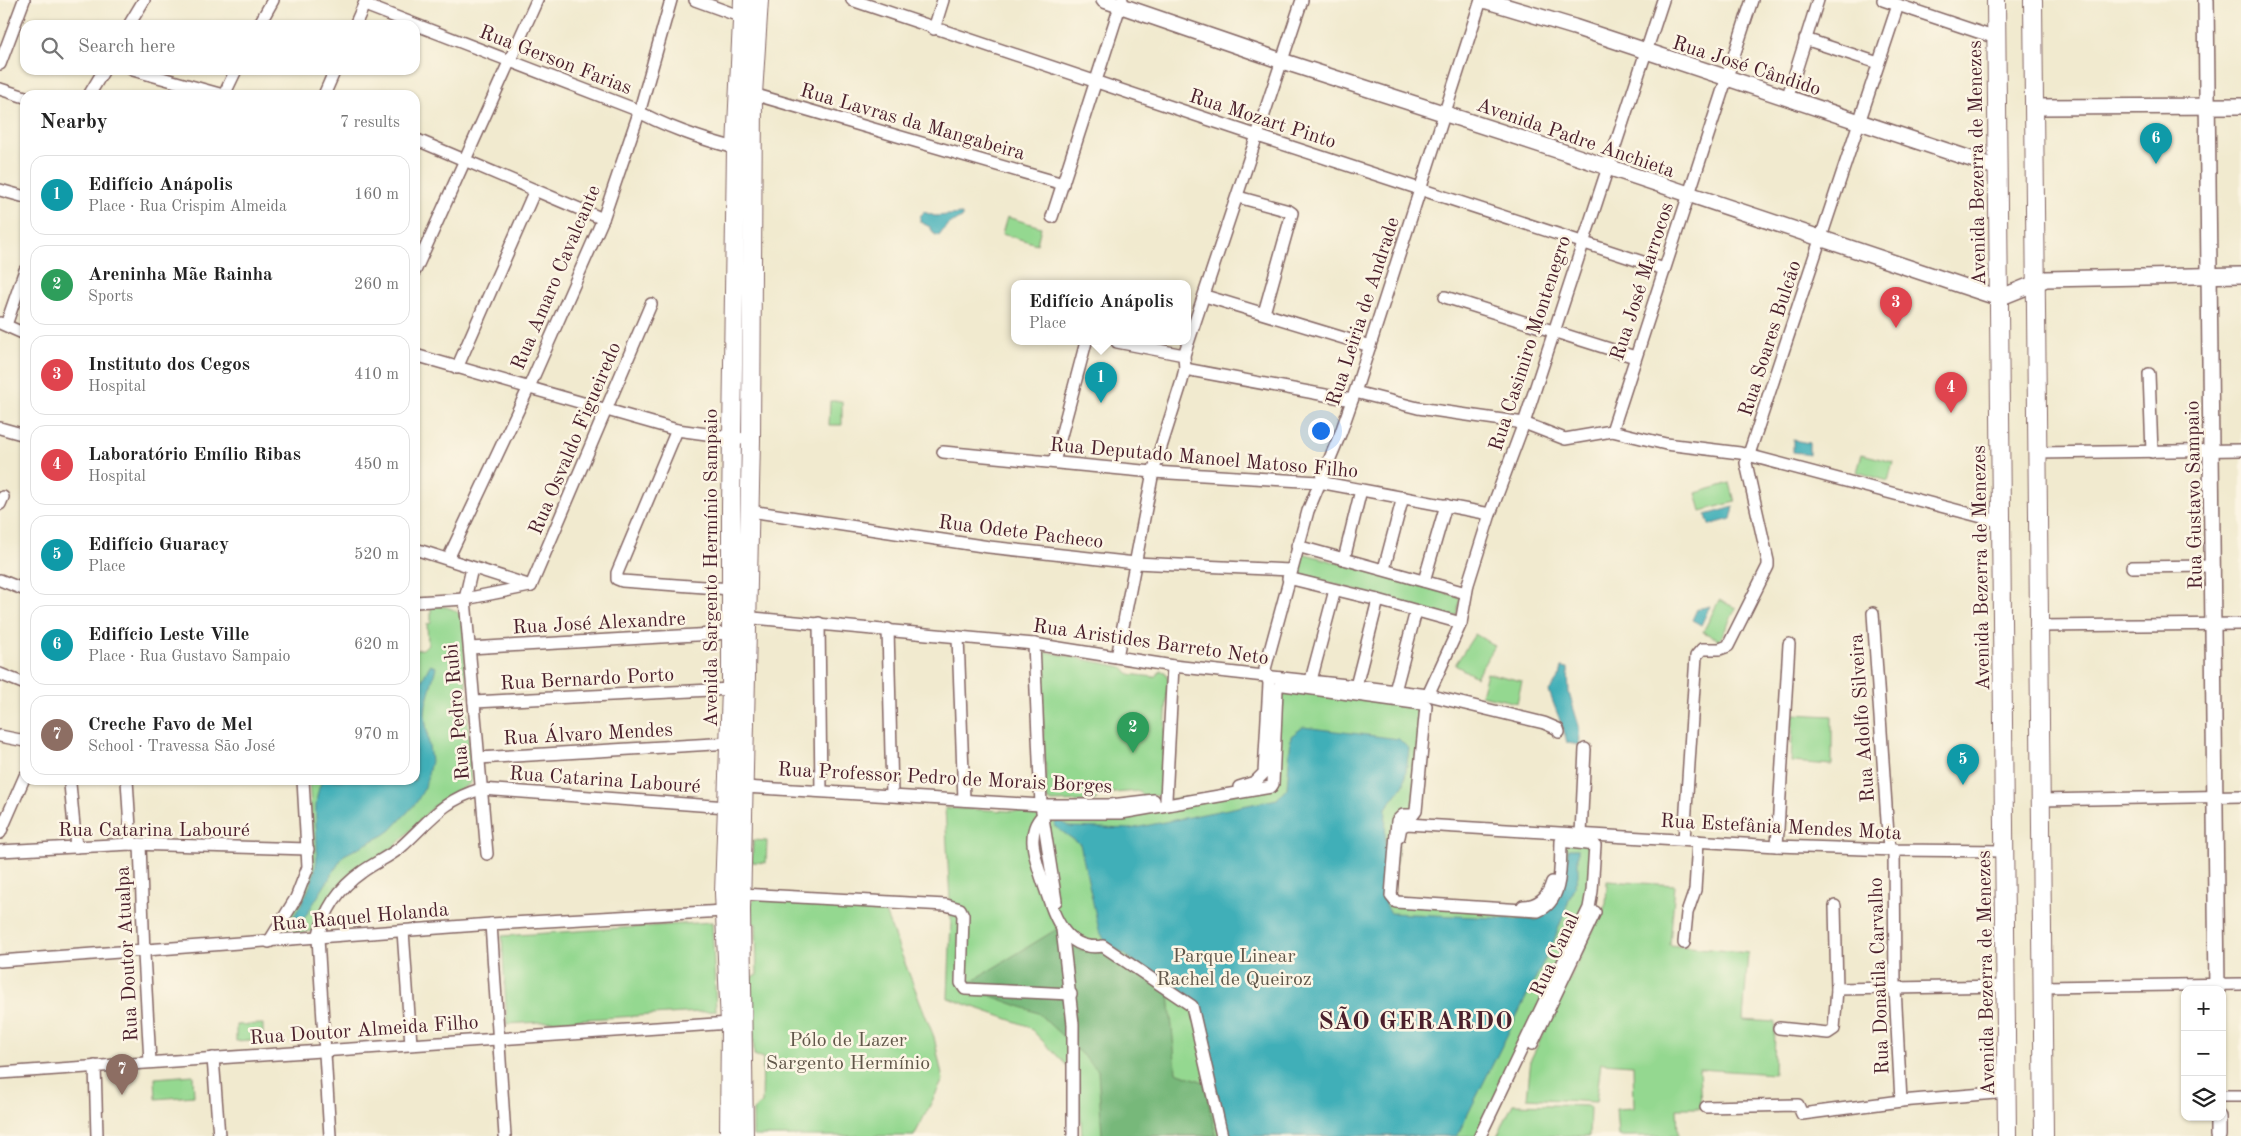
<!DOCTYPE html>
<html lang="en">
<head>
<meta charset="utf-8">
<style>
	body { margin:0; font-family:"Old Standard TT",serif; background:#f2f2f2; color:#222 }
	.controls { position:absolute; right:15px; bottom:15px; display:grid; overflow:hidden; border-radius:10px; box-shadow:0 1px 4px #0004 }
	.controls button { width:45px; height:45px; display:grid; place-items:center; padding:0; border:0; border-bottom:1px solid #e0e0e0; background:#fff; color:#222; font:25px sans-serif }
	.you { position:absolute; left:1320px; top:430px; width:18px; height:18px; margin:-12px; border:4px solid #fff; border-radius:50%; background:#1a73e8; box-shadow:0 0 0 8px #1a73e833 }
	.badge { display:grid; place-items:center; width:32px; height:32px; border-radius:50%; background:#1a73e8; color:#fff; font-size:16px; font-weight:700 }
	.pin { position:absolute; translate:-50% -41px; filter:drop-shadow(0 1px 2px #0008) }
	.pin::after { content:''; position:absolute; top:26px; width:18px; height:15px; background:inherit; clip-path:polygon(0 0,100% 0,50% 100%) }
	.popup { position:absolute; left:1011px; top:280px; width:180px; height:65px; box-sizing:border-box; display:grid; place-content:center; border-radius:10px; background:#fff; filter:drop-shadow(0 1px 4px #0005); font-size:16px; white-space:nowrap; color:#767676 }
	.popup b { font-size:19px; color:#222 }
	.popup::after { content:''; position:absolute; left:50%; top:100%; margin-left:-10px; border:10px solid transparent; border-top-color:#fff }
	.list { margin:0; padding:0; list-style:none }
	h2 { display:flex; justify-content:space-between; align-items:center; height:65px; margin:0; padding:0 20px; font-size:21px }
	h2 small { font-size:16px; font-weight:400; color:#767676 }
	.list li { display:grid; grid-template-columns:32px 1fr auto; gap:15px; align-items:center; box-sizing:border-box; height:80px; margin:0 10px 10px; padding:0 10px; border:1px solid #e0e0e0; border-radius:15px }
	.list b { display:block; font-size:19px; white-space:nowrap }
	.list p { margin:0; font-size:16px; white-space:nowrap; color:#767676 }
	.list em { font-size:16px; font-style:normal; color:#767676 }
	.icon { flex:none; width:28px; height:28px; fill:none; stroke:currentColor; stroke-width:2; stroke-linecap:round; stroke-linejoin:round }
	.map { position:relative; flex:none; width:2241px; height:1136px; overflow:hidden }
	.search { position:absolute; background:#fff; box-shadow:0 1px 4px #0004; left:20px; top:20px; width:400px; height:55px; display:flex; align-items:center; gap:12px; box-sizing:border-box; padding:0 18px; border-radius:15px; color:#767676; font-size:19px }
	.panel { position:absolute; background:#fff; box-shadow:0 1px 4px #0004; left:20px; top:90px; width:400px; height:695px; border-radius:15px }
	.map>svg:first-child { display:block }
	.green { fill:#94d890; stroke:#6f7c5e }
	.forest { fill:#77b87a; stroke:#606c52 }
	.water { fill:#3fafb8; stroke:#446772 }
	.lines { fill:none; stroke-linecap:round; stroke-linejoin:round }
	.street-casing { stroke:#846664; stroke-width:14 }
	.secondary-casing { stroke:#846664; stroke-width:18 }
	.primary-casing { stroke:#846664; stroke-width:20 }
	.street { stroke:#fff; stroke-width:11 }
	.secondary { stroke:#fff; stroke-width:15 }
	.primary { stroke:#fff; stroke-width:18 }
	.labels { text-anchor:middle; stroke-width:5; stroke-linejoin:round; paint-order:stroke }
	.street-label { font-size:20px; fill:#4a1f2b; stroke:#fcf5e5 }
	.park-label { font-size:20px; fill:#605649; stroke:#fcf5e5 }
	.district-label { font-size:25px; font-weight:bold; letter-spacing:1px; fill:#4a1f2b; stroke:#fcf5e5 }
</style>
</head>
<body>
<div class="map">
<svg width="2241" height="1136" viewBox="0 0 2241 1136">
	<rect width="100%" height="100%" fill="#fcf5e5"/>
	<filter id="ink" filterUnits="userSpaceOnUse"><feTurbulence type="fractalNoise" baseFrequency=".02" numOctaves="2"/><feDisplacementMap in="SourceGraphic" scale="10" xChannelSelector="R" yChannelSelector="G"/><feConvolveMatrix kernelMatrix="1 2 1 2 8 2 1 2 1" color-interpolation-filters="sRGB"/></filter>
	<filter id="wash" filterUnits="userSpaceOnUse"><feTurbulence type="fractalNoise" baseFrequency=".0096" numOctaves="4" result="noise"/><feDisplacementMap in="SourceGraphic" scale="20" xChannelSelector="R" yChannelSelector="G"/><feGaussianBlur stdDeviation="1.12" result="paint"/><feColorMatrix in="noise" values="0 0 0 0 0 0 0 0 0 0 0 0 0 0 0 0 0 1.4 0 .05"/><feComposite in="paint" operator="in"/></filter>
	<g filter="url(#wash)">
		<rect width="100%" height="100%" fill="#f1eacf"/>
		<g class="green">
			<path d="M1007 217 1041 227 1037 244 1002 234Z"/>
			<path d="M830 401H842V425H829Z"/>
			<path d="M1862 454 1893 462 1888 481 1857 472Z"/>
			<path d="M1730 483 1735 502 1701 511 1696 493Z"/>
			<path d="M1302 553 1457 596 1460 598 1457 615 1451 617 1298 574 1295 572Z"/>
			<path d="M1719 600 1736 608 1720 640 1703 632Z"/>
			<path d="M431 606C444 606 457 607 463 620L471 783 434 806 394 847 348 875 332 894 317 920 314 931 282 935 280 931 312 862 313 842 309 780H415V650L423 649 428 644 427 624 431 623Z"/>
			<path d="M1475 634 1495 646 1476 677 1455 665Z"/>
			<path d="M1043 651 1122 667 1128 674 1154 677 1161 671 1165 672 1168 678 1162 791 1160 795 1143 797 1140 791 1101 794 1094 801 1052 802 1047 799 1039 654Z"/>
			<path d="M1487 673 1522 681 1517 703 1481 695Z"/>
			<path d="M1277 689 1422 704 1416 811 1403 815 1391 896 1533 911 1555 894 1561 841 1591 844 1592 891 1480 1136H1082L1078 1077 1028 1026 948 998 951 920 945 808 1052 813 1267 788Z"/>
			<path d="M1793 714 1832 716V765L1791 762Z"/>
			<path d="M753 840 767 841 766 863 752 862Z"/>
			<path d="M1607 881 1675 885 1670 945 1748 953 1743 1020 1775 1022 1774 1074 1699 1069 1701 1108H1677L1678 1136H1618L1616 1109 1634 1108 1633 1065 1601 1063 1596 1102 1527 1098 1531 1059 1606 904Z"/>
			<path d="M757 897 884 910 934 1037 943 1080 914 1136H753V1110L762 1103 763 1058 754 1055 751 977 757 975 756 924 748 922V906Z"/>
			<path d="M712 922 716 1011 507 1024 502 936Z"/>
			<path d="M263 1024V1039L236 1041V1025Z"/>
			<path d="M193 1075 194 1096 156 1099 155 1078Z"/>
			<path d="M1513 1104 1590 1106 1589 1136H1497Z"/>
		</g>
		<path class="forest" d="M1057 929 1079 950 1104 948 1169 994 1176 1072 1204 1082 1216 1136H1102L1098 1070 1038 1013 964 986Z"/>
		<g class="water">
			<path d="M924 212 935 216 962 214V218L948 224 939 236 934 234 930 227 920 222V216Z"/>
			<path d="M1793 440 1809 443V455L1793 452Z"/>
			<path d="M1734 507 1731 519 1709 525 1706 515Z"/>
			<path d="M1710 606 1701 625 1692 620 1697 609Z"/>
			<path d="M430 665 436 667 426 705 425 716 431 761 425 787 416 803 391 830 384 835 344 855 303 920 294 916C307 895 318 874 317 848 317 824 312 803 322 780H415V688L422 680Z"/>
			<path d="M1562 667 1568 668 1569 693 1579 726 1580 745 1567 743C1563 725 1555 709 1549 691L1560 676Z"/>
			<path d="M1303 727 1399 739 1409 749 1404 785 1386 808 1385 844 1389 852 1385 906 1391 913 1537 920C1561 903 1567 877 1568 849H1578V876L1553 943 1457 1136H1227L1197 1005 1105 941 1099 930 1080 844 1054 826 1057 820 1070 827 1130 829 1277 799 1287 788 1291 736Z"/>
		</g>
	</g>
	<g filter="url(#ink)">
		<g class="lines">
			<g class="street-casing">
				<g id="street">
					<path d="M366 0 370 7 632 108C661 125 703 140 736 148"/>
					<path d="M695 0 742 17"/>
					<path d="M852 0 1264 138 1664 269"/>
					<path d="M1883 0 1996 38"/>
					<path d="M129 25 144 0"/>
					<path d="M259 25 273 0"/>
					<path d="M355 25 366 0"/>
					<path d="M934 29 943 0"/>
					<path d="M1805 39 1878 63"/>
					<path d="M0 64 24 0"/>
					<path d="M133 70 223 95"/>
					<path d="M0 89 25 97"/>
					<path d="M753 94 1063 184"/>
					<path d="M89 95 104 70"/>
					<path d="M224 95 236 70"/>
					<path d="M324 95 335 70"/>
					<path d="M1787 99 1818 0"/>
					<path d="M415 139 603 219"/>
					<path d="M0 190 25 197"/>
					<path d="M1238 197 1289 211 1292 213 1264 313"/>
					<path d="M1052 217 1122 0"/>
					<path d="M415 271 537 0"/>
					<path d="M1205 296 1370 346"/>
					<path d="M1445 297 1635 357"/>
					<path d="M0 323 25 334"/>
					<path d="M6 325 25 270"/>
					<path d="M1117 342 1184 355"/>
					<path d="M415 355 677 430 751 440"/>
					<path d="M457 368 535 190"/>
					<path d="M1185 369 1352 400"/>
					<path d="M2149 374 2152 452"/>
					<path d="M1355 392 1418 408 1524 423 1565 439 1612 431 1666 444 1740 453 2001 522"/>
					<path d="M0 428 25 435"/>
					<path d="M677 430 617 573V579L622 581 731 589"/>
					<path d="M1612 431 1752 0"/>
					<path d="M943 452 1153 472 1319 482 1490 514"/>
					<path d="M2037 453 2241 450"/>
					<path d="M1054 462 1086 342"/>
					<path d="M0 504 3 497"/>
					<path d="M750 511 989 547 1135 563 1290 570"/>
					<path d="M1297 546 1466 593"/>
					<path d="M415 549 531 586"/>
					<path d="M448 559 529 387 603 219 639 113 671 0"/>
					<path d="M1344 559 1361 490"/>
					<path d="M2132 567 2213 566"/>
					<path d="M472 568 465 599 487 854"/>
					<path d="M1384 569 1403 497"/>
					<path d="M1288 578 1378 600 1461 623"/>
					<path d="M0 580 25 590"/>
					<path d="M1424 581 1446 505"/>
					<path d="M531 586 651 304"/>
					<path d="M415 602 465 599 530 586"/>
					<path d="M1873 613 1889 850"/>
					<path d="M742 617 1034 644 1173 666 1356 686 1428 695 1544 723 1558 729 1559 732"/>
					<path d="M819 623 821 791"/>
					<path d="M2039 626 2241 624"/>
					<path d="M888 629 892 795"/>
					<path d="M958 637 964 800"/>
					<path d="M1034 644 1041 805 1056 901"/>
					<path d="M470 648 730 633"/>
					<path d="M1117 657 1153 472 1182 381 1185 369 1184 355 1302 0"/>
					<path d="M0 674 25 684"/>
					<path d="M1311 680 1335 590"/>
					<path d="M1356 686 1378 600"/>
					<path d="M1395 691 1416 611"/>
					<path d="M1428 695 1461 623 1468 584 1490 514 1524 423 1663 0"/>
					<path d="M474 702 731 689"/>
					<path d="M0 736 25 741"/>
					<path d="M479 758 730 743"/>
					<path d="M127 780 131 844"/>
					<path d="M70 784 76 847"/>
					<path d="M744 787 1041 805H1111L1154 800"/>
					<path d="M1239 787 1255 782 1264 773 1269 683 1265 669 1308 511 1341 432 1355 392 1481 0"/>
					<path d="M1166 799 1173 666"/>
					<path d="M2041 800 2241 796"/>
					<path d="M0 833 25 776"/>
					<path d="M1581 834 1585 749"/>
					<path d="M1399 837 1401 827 1407 824 1777 846 1894 850 2005 851"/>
					<path d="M1684 840 1696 656 1702 649H1720L1728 646 1768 566V561L1746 463 1898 5"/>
					<path d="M140 844 144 954 150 1062"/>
					<path d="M1777 846 1789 644"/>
					<path d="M1894 850 1895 988 1901 1101"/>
					<path d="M0 851 131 844 308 849"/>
					<path d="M741 894 946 905 960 909 963 915 961 983 965 989 1071 994"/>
					<path d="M1523 906C1538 906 1548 896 1552 882"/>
					<path d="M491 924 505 1136"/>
					<path d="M1062 929 1073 1024V1136"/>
					<path d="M403 931 411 1044"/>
					<path d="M269 942 296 898 308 867 303 780"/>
					<path d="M1684 943 1687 913 1695 890 1698 841"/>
					<path d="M0 961 491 924 724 911"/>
					<path d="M2043 987 2241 984"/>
					<path d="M1837 989 2006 986"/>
					<path d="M1779 1028 1828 1033 1834 1029 1837 989 1835 906"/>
					<path d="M1532 1044 1595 912"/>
					<path d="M213 1058 219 1136"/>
					<path d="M95 1066 97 1136"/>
					<path d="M0 1073 730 1023"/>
					<path d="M2222 1096H2241"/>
					<path d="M1706 1107 1798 1105 1802 1114 1901 1101 2007 1092"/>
					<path d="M330 1136 318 938C324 911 339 888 362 872 374 863 389 857 401 847 430 821 441 801 481 789L727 807"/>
					<path d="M1222 1136 1192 1006 1103 946C1064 952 1054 915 1044 885 1037 863 1022 830 1046 813H1121L1271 787 1273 784 1277 689 1280 685H1284L1422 704 1426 706 1416 811 1413 815H1403L1397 821 1391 896 1396 902 1538 911C1564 901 1560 864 1561 841L1595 845 1592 891 1589 908 1480 1136"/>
				</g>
			</g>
			<g class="secondary-casing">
				<g id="secondary">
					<path d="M1104 0 1282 61 1557 150 1999 298 2046 279 2241 275"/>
					<path d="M1484 0 1574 27 1998 168"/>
					<path d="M2206 0 2217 990"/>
					<path d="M2034 107 2241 106"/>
					<path d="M2218 1136V1117"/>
				</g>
			</g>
			<g class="primary-casing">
				<g id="primary">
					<path d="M1996 0 2007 1136"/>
					<path d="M2033 0 2044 1136"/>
					<path d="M729 1136 730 1023 724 893 731 689V509L736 148 743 0"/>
					<path d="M744 1136 741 910 751 440 753 94 759 0"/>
				</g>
			</g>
			<use href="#street" class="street"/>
			<use href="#secondary" class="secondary"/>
			<use href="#primary" class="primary"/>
		</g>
	</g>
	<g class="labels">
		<g class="street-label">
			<text transform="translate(556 59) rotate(21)" y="7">Rua Gerson Farias</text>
			<text transform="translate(1747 65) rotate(18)" y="7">Rua José Cândido</text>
			<text transform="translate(1263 118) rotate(18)" y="7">Rua Mozart Pinto</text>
			<text transform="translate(913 121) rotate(16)" y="7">Rua Lavras da Mangabeira</text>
			<text transform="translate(1576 137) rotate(19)" y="7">Avenida Padre Anchieta</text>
			<text transform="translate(1976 163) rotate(-91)" y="7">Avenida Bezerra de Menezes</text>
			<text transform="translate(555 277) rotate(-67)" y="7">Rua Amaro Cavalcante</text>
			<text transform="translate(1641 281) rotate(-72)" y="7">Rua José Marrocos</text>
			<text transform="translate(1362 311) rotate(-72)" y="7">Rua Leiria de Andrade</text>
			<text transform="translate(1769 338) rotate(-72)" y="7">Rua Soares Bulcão</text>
			<text transform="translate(1529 343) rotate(-72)" y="7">Rua Casimiro Montenegro</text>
			<text transform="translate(574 438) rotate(-67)" y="7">Rua Osvaldo Figueiredo</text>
			<text transform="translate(1204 457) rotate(5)" y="7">Rua Deputado Manoel Matoso Filho</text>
			<text transform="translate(2193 495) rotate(-91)" y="7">Rua Gustavo Sampaio</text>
			<text transform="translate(1021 531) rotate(7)" y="7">Rua Odete Pacheco</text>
			<text transform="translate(710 568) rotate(-90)" y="7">Avenida Sargento Hermínio Sampaio</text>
			<text transform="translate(1980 568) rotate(-91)" y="7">Avenida Bezerra de Menezes</text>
			<text transform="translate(599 622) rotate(-3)" y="7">Rua José Alexandre</text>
			<text transform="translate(1151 641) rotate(8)" y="7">Rua Aristides Barreto Neto</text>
			<text transform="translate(587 678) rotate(-3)" y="7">Rua Bernardo Porto</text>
			<text transform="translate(456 712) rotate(-95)" y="7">Rua Pedro Rubi</text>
			<text transform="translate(1861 718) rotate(-94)" y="7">Rua Adolfo Silveira</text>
			<text transform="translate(588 733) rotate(-3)" y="7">Rua Álvaro Mendes</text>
			<text transform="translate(945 777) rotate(3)" y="7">Rua Professor Pedro de Morais Borges</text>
			<text transform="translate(605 779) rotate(4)" y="7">Rua Catarina Labouré</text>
			<text transform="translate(1781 826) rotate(3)" y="7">Rua Estefânia Mendes Mota</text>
			<text x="154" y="836">Rua Catarina Labouré</text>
			<text transform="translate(360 916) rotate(-5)" y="7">Rua Raquel Holanda</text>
			<text transform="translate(126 954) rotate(-93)" y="7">Rua Doutor Atualpa</text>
			<text transform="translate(1554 954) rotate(-65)" y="7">Rua Canal</text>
			<text transform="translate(1985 973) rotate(-91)" y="7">Avenida Bezerra de Menezes</text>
			<text transform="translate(1878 976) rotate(-92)" y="7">Rua Donatila Carvalho</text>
			<text transform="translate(364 1029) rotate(-4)" y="7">Rua Doutor Almeida Filho</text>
		</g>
		<g class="park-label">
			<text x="1234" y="962">Parque Linear<tspan x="1234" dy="23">Rachel de Queiroz</tspan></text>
			<text x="848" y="1046">Pólo de Lazer<tspan x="848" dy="23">Sargento Hermínio</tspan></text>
		</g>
		<g class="district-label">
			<text x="1416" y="1029">SÃO GERARDO</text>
		</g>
	</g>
</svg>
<div class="controls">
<button>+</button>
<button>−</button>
<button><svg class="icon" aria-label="layers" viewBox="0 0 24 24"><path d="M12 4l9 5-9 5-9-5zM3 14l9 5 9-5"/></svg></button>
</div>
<div class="you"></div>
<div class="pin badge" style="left:1101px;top:403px;background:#0f9aa8">1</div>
<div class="popup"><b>Edifício Anápolis</b>Place</div>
<div class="pin badge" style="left:1133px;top:753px;background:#2e9e5b">2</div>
<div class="pin badge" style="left:1896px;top:328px;background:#e0444e">3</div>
<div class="pin badge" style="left:1951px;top:413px;background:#e0444e">4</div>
<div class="pin badge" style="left:1963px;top:785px;background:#0f9aa8">5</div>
<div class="pin badge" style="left:2156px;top:164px;background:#0f9aa8">6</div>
<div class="pin badge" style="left:122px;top:1095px;background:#8d6e63">7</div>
<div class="search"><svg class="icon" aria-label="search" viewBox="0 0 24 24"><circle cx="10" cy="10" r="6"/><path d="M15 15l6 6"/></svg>Search here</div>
<section class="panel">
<h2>Nearby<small>7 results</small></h2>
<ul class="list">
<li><span class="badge" style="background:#0f9aa8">1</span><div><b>Edifício Anápolis</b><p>Place · Rua Crispim Almeida</p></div><em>160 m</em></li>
<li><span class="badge" style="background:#2e9e5b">2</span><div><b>Areninha Mãe Rainha</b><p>Sports</p></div><em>260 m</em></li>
<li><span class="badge" style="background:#e0444e">3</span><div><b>Instituto dos Cegos</b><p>Hospital</p></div><em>410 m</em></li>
<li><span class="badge" style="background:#e0444e">4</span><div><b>Laboratório Emílio Ribas</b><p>Hospital</p></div><em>450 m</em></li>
<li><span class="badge" style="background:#0f9aa8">5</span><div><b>Edifício Guaracy</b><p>Place</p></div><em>520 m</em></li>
<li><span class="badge" style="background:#0f9aa8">6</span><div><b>Edifício Leste Ville</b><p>Place · Rua Gustavo Sampaio</p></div><em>620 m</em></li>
<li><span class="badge" style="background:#8d6e63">7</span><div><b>Creche Favo de Mel</b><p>School · Travessa São José</p></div><em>970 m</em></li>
</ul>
</section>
</div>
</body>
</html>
